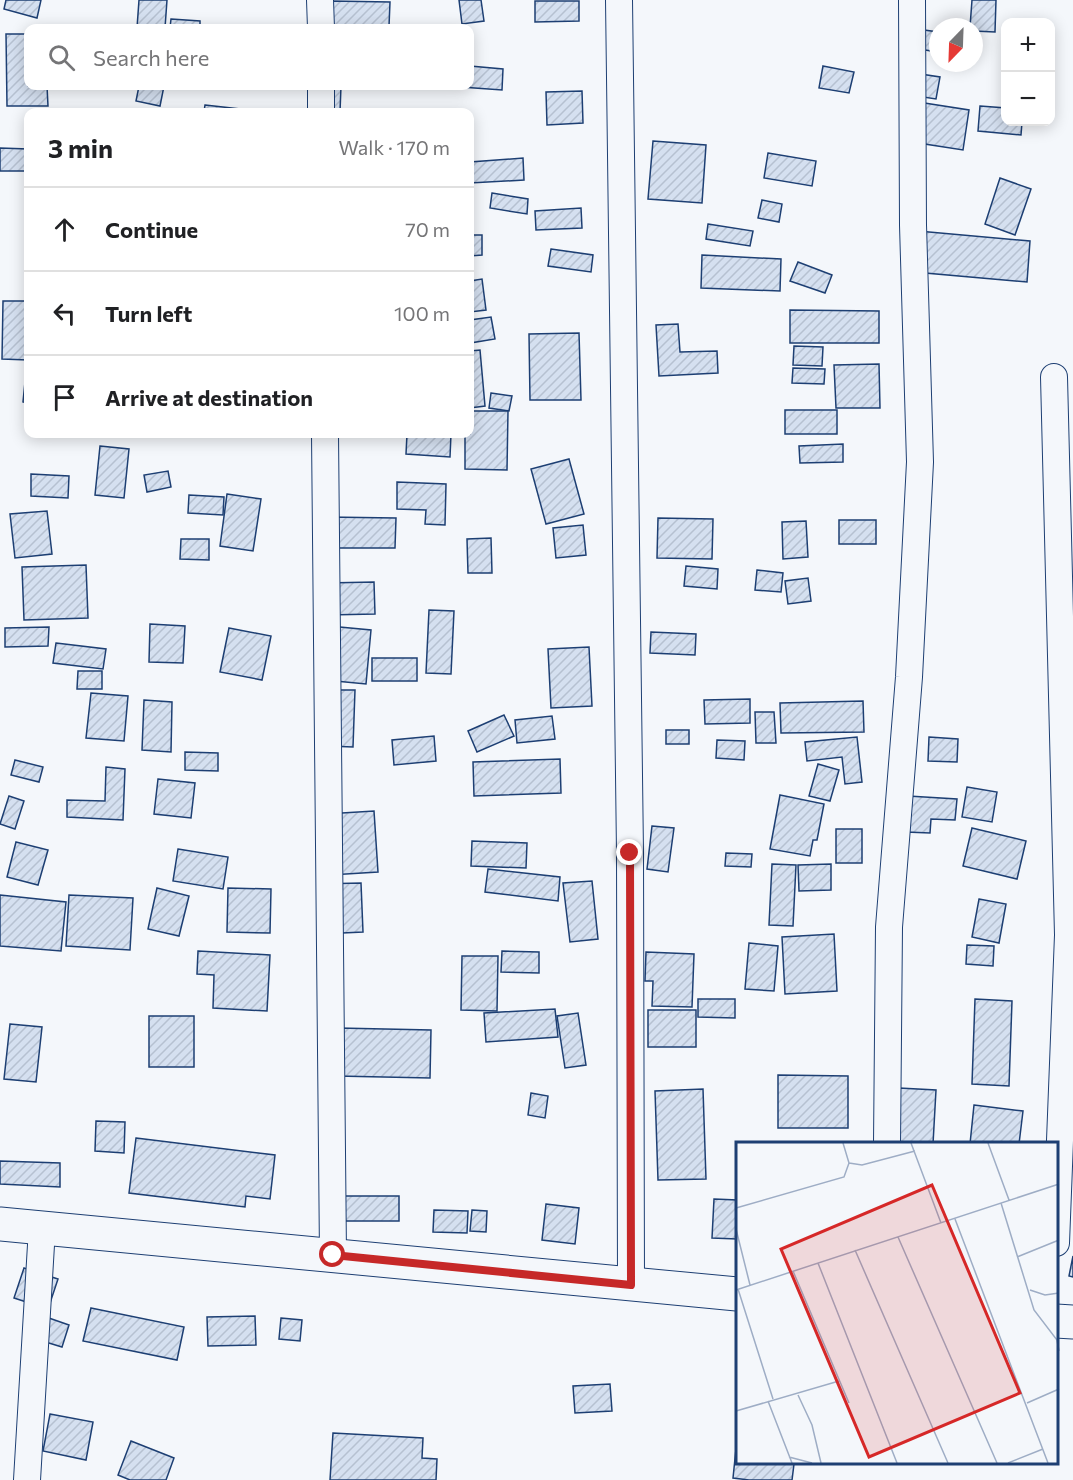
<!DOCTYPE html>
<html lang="en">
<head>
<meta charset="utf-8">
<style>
	body { margin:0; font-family:Commissioner,sans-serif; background:#f2f2f2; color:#202124 }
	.controls { position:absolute; right:18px; top:18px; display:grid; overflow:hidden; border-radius:12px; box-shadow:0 3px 15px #0003 }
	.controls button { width:54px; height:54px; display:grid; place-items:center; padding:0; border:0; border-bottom:2px solid #e0e0e0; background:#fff; color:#202124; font:30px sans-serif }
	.compass { position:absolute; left:929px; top:18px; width:54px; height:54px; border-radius:50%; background:#fff; box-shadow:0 3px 15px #0003; rotate:203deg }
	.stop { position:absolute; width:18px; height:18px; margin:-14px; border:4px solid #c62828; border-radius:50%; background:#fff }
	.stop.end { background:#c62828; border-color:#fff; box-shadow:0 2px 6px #0008 }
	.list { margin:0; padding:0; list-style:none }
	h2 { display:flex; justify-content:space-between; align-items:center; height:78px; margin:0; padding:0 24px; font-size:26px }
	h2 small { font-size:20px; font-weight:400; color:#757577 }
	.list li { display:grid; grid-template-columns:39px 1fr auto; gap:18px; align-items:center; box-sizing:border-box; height:84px; padding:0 24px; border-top:2px solid #e0e0e0 }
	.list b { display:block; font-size:22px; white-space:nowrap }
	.list em { font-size:20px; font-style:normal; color:#757577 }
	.icon { flex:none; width:33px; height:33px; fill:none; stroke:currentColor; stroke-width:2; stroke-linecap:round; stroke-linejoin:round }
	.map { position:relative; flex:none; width:1073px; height:1480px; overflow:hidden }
	.search { position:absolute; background:#fff; box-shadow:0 3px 15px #0003; left:24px; top:24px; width:450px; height:66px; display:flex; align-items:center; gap:15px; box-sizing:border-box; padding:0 21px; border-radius:12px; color:#757577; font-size:22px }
	.panel { position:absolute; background:#fff; box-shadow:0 3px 15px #0003; left:24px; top:108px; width:450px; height:330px; border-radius:12px }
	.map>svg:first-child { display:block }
	.building { fill:url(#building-hatch); stroke:#1d3f73; stroke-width:1.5 }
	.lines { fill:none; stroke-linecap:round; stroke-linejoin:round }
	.street-casing { stroke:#1d3f73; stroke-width:28 }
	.secondary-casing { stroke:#1d3f73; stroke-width:35 }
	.street { stroke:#f4f7fb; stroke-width:26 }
	.secondary { stroke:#f4f7fb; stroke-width:33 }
	.route { stroke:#c62828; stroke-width:8 }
	.inset-road { fill:none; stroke:#9eadc5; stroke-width:1.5 }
	.view { fill:#d62828; fill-opacity:0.15; stroke:#d62828; stroke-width:3 }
	.inset-edge { fill:none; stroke:#1d3f73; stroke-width:3 }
</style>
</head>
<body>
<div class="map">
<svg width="1073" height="1480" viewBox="0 0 1073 1480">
	<defs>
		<pattern id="building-hatch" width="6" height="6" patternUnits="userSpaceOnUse" patternTransform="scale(1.5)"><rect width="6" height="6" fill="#d5e0f0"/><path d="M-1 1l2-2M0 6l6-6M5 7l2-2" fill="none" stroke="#b6c1d1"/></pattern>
	</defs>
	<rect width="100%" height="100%" fill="#f4f7fb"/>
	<g class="building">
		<path d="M6 0H41L37 18 4 9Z"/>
		<path d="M139 0H167L165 28H137Z"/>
		<path d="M459 0H481L484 21 462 24Z"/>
		<path d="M972 0H996L995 32 974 31V27H970Z"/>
		<path d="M331 1 390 2 389 26 330 25Z"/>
		<path d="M535 1H579V21L535 22Z"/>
		<path d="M171 19 200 21V28H170Z"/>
		<path d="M910 28 938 32V52L906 47Z"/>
		<path d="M6 34H28V86H47L48 106H7Z"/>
		<path d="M470 66 503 69 502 90 461 87V86H470Z"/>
		<path d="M823 66 854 72 849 93 819 88Z"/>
		<path d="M907 72 940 77 936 99 904 94Z"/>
		<path d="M139 86H164L160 106 136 101Z"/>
		<path d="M323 86H341L340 112H322Z"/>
		<path d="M582 91 583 123 547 125 546 92Z"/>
		<path d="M918 102 969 110 963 150 912 142Z"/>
		<path d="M205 105 249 110V112H204Z"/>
		<path d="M980 106 1006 108V122H1022L1021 135 978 131Z"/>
		<path d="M653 141 706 145 702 203 648 199Z"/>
		<path d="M0 148 28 149V171H0Z"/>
		<path d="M768 153 816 161 812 186 764 178Z"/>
		<path d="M523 158 524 180 470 183V162Z"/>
		<path d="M1000 178 1031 189 1015 235 985 224Z"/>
		<path d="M492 193 528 199 527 214 490 208Z"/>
		<path d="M762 200 782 204 779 222 758 218Z"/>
		<path d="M581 208 582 228 536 230 535 211Z"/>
		<path d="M708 224 753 231 750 246 706 239Z"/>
		<path d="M918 231 1030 241 1027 282 914 272Z"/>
		<path d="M470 235H482V255L470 256Z"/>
		<path d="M551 249 593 255 591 272 548 266Z"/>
		<path d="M702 255 781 259 780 291 701 288Z"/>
		<path d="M798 262 832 275 825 293 790 281Z"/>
		<path d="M482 279 486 310 470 312V281Z"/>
		<path d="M3 301H28V360L2 359Z"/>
		<path d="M790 310 879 311V343H790Z"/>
		<path d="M491 317 495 339 470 343V320Z"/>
		<path d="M678 324 680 352 717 351 718 373 659 376 656 325Z"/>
		<path d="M579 333 581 400H530L529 334Z"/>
		<path d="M794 346 823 347 822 366 793 365Z"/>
		<path d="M480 350 485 406 470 408V351Z"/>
		<path d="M27 362H28V403L23 402Z"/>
		<path d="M879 364 880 408H836L834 365Z"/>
		<path d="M793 368 825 369 824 384 792 383Z"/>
		<path d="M491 393 512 396 509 411 489 408Z"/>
		<rect x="785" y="410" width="52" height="24"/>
		<path d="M470 411H508L507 470 465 469V434H470Z"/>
		<path d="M407 434H451L450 457 406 454Z"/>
		<path d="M843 444V462L800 463 799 446Z"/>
		<path d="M100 446 129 449 124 498 95 495Z"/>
		<path d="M569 459 584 514 546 524 531 469Z"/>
		<path d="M168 471 171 487 147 492 144 475Z"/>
		<path d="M31 474 69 476 68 498 31 496Z"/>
		<path d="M397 482 446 484 445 525 425 524 426 510 397 509Z"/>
		<path d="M227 494 261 499 253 551 220 546Z"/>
		<path d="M189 495 224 497 223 515 188 513Z"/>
		<path d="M47 511 52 554 15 558 10 514Z"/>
		<path d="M326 517 396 518 395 548H326Z"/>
		<path d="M658 518 713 519 712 559 657 558Z"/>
		<rect x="839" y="520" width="37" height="24"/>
		<path d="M806 521 808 557 783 559 782 522Z"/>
		<path d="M583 525 586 555 556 558 553 528Z"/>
		<path d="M491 538 492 573H468L467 539Z"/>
		<path d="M181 539H209V560L180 559Z"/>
		<path d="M86 565 88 618 24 620 22 567Z"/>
		<path d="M686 566 718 569 717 589 684 586Z"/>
		<path d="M757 570 783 573 781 592 755 590Z"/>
		<path d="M808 578 811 601 788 604 785 581Z"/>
		<path d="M374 582 375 614 327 615 326 583Z"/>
		<path d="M429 610 454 611 451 674 426 673Z"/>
		<path d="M150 624 185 626 183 663 149 662Z"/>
		<path d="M329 626 371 630 366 684 325 680Z"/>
		<path d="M49 627 48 646 5 647V628Z"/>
		<path d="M229 628 271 636 262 680 220 672Z"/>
		<path d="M651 632 696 634 695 655 650 653Z"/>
		<path d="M56 643 106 649 103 669 53 663Z"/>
		<path d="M589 647 592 706 551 708 548 649Z"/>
		<rect x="372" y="658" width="45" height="23"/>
		<path d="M78 671H102V689H77Z"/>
		<path d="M330 690H355L353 747 328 746Z"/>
		<path d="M91 693 128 696 124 741 86 738Z"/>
		<path d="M750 699V723L705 724 704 700Z"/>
		<path d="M144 700 172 702 171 752 142 750Z"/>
		<path d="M863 701 864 732 781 733 780 703Z"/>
		<path d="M755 712H774L776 743H756Z"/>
		<path d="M504 715 514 736 477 752 468 731Z"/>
		<path d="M552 716 555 739 517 743 515 720Z"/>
		<rect x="666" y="730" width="23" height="14"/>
		<path d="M434 736 436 761 394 765 392 740Z"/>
		<path d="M857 737 862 782 845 784 842 757 807 761 805 742Z"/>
		<path d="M929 737 958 739 957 762 928 761Z"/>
		<path d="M717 740 745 741 744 760 716 758Z"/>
		<path d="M185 752 218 753V771L185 770Z"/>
		<path d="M560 759 561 793 474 796 473 762Z"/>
		<path d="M15 760 43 767 39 782 11 775Z"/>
		<path d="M818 764 839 770 830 801 809 796Z"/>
		<path d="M106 767 125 769 123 820 67 817V800L105 801Z"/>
		<path d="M158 779 195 783 191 818 154 814Z"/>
		<path d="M967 787 997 792 992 822 962 817Z"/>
		<path d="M780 795 824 804 817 840H813L810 856 770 849Z"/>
		<path d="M9 796 24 801 15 829 0 824Z"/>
		<path d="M908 796 957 799 955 820 931 819 930 833 906 832Z"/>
		<path d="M374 811 378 872 330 875 326 814Z"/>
		<path d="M652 826 674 828 668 872 647 869Z"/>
		<path d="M972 828 1026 841 1017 879 963 866Z"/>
		<rect x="836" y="829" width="26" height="34"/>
		<path d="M472 841 527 843 526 868 471 866Z"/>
		<path d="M16 842 48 850 38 885 7 877Z"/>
		<path d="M178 849 228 857 223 889 173 881Z"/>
		<path d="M726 853 752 854 751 867 725 866Z"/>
		<path d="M772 864 796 865 793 926 769 925Z"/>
		<path d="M831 864V890L799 891 798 865Z"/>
		<path d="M488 869 560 877 558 901 485 892Z"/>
		<path d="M592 881 598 939 570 942 563 883Z"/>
		<path d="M361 883 363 932 321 934 318 884Z"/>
		<path d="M157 888 189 896 179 936 148 929Z"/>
		<path d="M228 888 271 889 270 933 227 932Z"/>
		<path d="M0 895 66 902 61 951 0 946Z"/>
		<path d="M69 895 133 898 130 950 66 946Z"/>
		<path d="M979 899 1006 904 999 943 972 937Z"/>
		<path d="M834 934 837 991 785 994 782 937Z"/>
		<path d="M749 943 778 946 774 991 745 989Z"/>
		<path d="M967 945 994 946 993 966 966 964Z"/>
		<path d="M198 951 270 955 267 1011 213 1008 214 975 197 974Z"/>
		<path d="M502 951 539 952V973L501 972Z"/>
		<path d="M646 952 694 954 692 1007 652 1006 653 981H645Z"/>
		<path d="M462 956H498L497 1011 461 1010Z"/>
		<path d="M698 999H735V1018L698 1017Z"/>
		<path d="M975 999 1012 1001 1009 1086 972 1084Z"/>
		<path d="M555 1009 558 1037 486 1042 484 1013Z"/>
		<rect x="648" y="1010" width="48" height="37"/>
		<path d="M578 1013 586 1065 565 1068 557 1016Z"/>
		<rect x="149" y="1016" width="45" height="51"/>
		<path d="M10 1024 42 1027 36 1082 4 1079Z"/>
		<path d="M338 1028 431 1030 430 1078 337 1076Z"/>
		<path d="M778 1075 848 1076V1128H778Z"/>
		<path d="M899 1088 936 1090 933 1144H896Z"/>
		<path d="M703 1089 706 1179 658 1180 655 1091Z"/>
		<path d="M531 1093 548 1096 545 1118 528 1115Z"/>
		<path d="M974 1105 1023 1111 1019 1144H970Z"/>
		<path d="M96 1121 125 1122 124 1153 95 1151Z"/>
		<path d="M136 1138 275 1155 270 1199 246 1196 245 1207 129 1193Z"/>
		<path d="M0 1161 60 1163V1187L0 1184Z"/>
		<rect x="340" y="1196" width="59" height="25"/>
		<path d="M714 1199 737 1200V1239L712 1238Z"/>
		<path d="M546 1204 579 1208 575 1244 542 1240Z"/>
		<path d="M434 1210 468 1211 467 1233 433 1232Z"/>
		<path d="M472 1210 487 1211 486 1232 470 1231Z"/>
		<path d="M1073 1256V1277L1069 1276Z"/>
		<path d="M24 1268 58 1279 48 1309 14 1298Z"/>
		<path d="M91 1308 184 1327 177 1360 83 1341Z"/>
		<path d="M255 1316 256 1345 208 1346 207 1317Z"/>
		<path d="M46 1317 69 1325 62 1347 39 1340Z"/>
		<path d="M281 1318 302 1320 300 1341 279 1339Z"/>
		<path d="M610 1384 612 1411 575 1413 573 1386Z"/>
		<path d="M50 1414 93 1422 86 1460 43 1451Z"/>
		<path d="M333 1433 423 1438 422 1458 437 1459 436 1480H330Z"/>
		<path d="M737 1439V1464H794L792 1480H749L733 1478Z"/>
		<path d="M131 1441 174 1458 166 1480H130L118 1475Z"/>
	</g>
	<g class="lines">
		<g class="street-casing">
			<g id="street">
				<path d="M320 0 321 28"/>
				<path d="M619 0 630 853 631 1285"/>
				<path d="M321 86V112"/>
				<path d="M1054 377 1068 935 1056 1243"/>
				<path d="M325 434 333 1255"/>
				<path d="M887 1144 889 927 909 677 920 462 913 225 912 0"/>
				<path d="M27 1480 42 1228"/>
			</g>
		</g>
		<g class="secondary-casing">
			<g id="secondary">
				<path d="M0 1224 737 1294"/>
				<path d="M1056 1321 1073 1322"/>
			</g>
		</g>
		<use href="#street" class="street"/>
		<use href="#secondary" class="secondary"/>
	</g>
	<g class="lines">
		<path class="route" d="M333 1255 631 1285 630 853"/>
	</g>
	<g transform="translate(736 1142)">
		<rect width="322" height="322" fill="#f4f7fb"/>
		<path class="inset-road" d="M175 1 205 81M252 1 273 58M113 21 126 23 179 9M265 61 298 168 321 198 323 209M0 66 108 35 113 21 107 1M219 77 312 321M0 87 14 143M162 95 261 321M119 108 212 321M281 115 323 98M82 121 161 321M57 129 113 261M2 147 37 257M0 148 323 42M294 148 309 153 323 151M62 253 76 283 85 321M32 259 56 321M291 261 323 247M0 269 103 239M53 315 76 321M272 321 307 307"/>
		<path class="view" d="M196 43 284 251 133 315 45 107Z"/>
		<rect width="322" height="322" class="inset-edge"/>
	</g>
</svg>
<div class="controls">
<button>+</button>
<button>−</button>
</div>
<svg class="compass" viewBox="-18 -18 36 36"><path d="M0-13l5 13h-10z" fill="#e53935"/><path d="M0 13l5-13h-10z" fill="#757577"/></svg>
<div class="stop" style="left:333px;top:1255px"></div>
<div class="stop end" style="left:630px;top:853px"></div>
<div class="search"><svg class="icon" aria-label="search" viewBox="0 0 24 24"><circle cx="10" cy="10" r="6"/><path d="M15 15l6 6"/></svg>Search here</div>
<section class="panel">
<h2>3 min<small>Walk · 170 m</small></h2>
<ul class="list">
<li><svg class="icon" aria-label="ahead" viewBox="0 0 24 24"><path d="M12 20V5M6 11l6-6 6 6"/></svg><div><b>Continue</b></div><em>70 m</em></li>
<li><svg class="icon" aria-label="left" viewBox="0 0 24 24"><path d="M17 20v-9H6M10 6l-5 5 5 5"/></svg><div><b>Turn left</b></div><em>100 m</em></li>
<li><svg class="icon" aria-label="arrive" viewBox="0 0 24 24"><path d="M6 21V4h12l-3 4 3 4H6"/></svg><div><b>Arrive at destination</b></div></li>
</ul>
</section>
</div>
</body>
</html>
